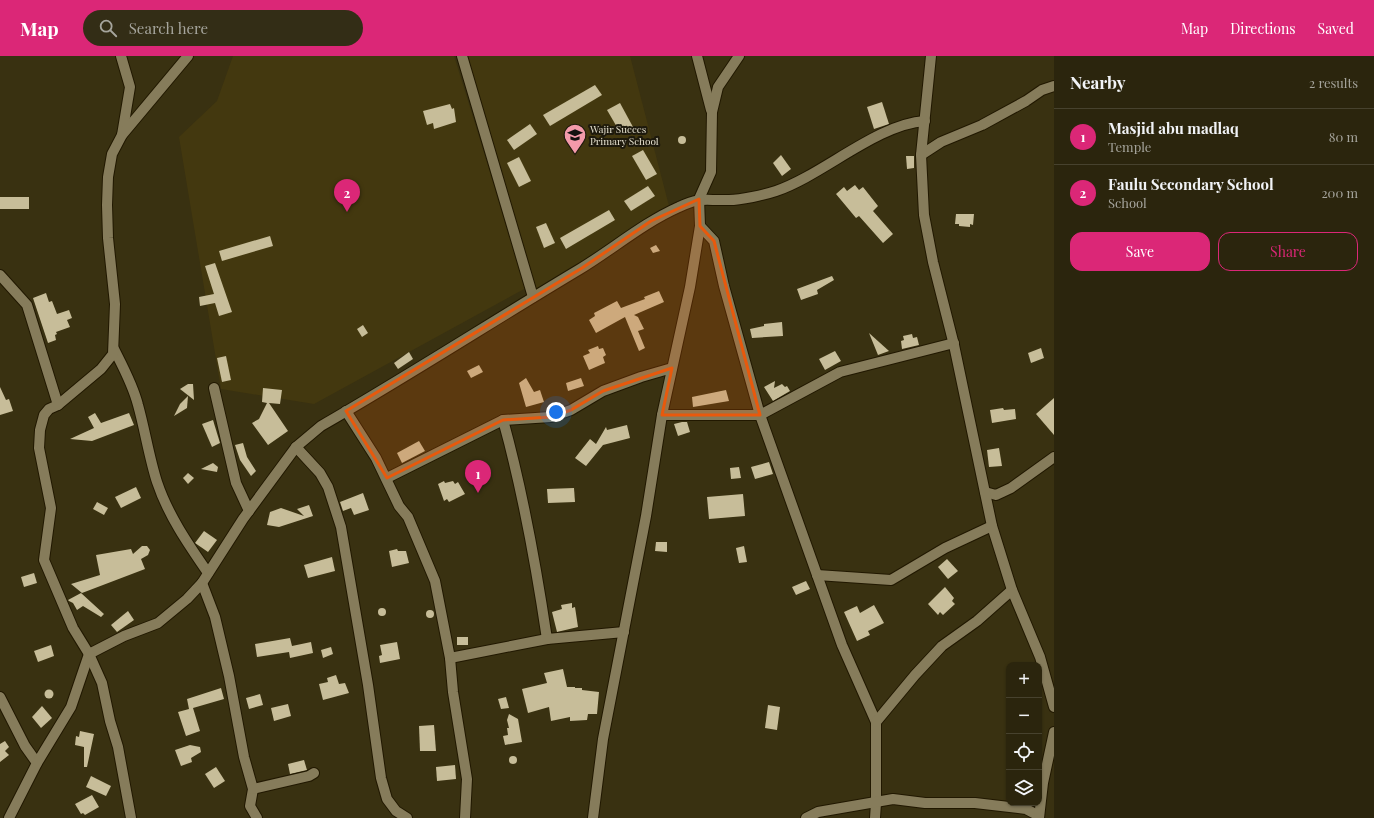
<!DOCTYPE html>
<html lang="en">
<head>
<meta charset="utf-8">
<style>
	body { margin:0; font-family:"Playfair Display",serif; background:#332d16; color:#f1f3f6 }
	.controls { position:absolute; right:12px; bottom:12px; display:grid; overflow:hidden; border-radius:8px; box-shadow:0 1px 3px #0004 }
	.controls button { width:36px; height:36px; display:grid; place-items:center; padding:0; border:0; border-bottom:1px solid #47422e; background:#2b250d; color:#f1f3f6; font:20px sans-serif }
	.you { position:absolute; left:556px; top:356px; width:14px; height:14px; margin:-10px; border:3px solid #fff; border-radius:50%; background:#1a73e8; box-shadow:0 0 0 6px #1a73e833 }
	.badge { display:grid; place-items:center; width:26px; height:26px; border-radius:50%; background:#db2777; color:#fff; font-size:13px; font-weight:700 }
	.pin { position:absolute; translate:-50% -33px; filter:drop-shadow(0 1px 2px #0008) }
	.pin::after { content:''; position:absolute; top:21px; width:14px; height:12px; background:inherit; clip-path:polygon(0 0,100% 0,50% 100%) }
	.list { margin:0; padding:0; list-style:none }
	h2 { display:flex; justify-content:space-between; align-items:center; height:52px; margin:0; padding:0 16px; font-size:17px }
	h2 small { font-size:13px; font-weight:400; color:#a6a59d }
	.list li { display:grid; grid-template-columns:26px 1fr auto; gap:12px; align-items:center; box-sizing:border-box; height:56px; padding:0 16px; border-top:1px solid #47422e }
	.list b { display:block; font-size:15px; white-space:nowrap }
	.list p { margin:0; font-size:13px; white-space:nowrap; color:#a6a59d }
	.list em { font-size:13px; font-style:normal; color:#a6a59d }
	.actions { display:flex; gap:8px; padding:12px 16px }
	.actions a { flex:1; padding:9px 0; border:1px solid #db2777; border-radius:12px; text-align:center; font-size:14px; color:#db2777 }
	.actions .main { background:#db2777; color:#fff }
	.icon { flex:none; width:22px; height:22px; fill:none; stroke:currentColor; stroke-width:2; stroke-linecap:round; stroke-linejoin:round }
	.map { position:relative; flex:none; width:1054px; height:762px; overflow:hidden }
	header { display:flex; align-items:center; gap:24px; box-sizing:border-box; height:56px; padding:0 20px; background:#db2777; color:#fff }
	header strong { font-size:19px }
	nav { display:flex; gap:22px; margin-inline-start:auto; font-size:14px }
	.search { width:280px; height:36px; background:#332d16; display:flex; align-items:center; gap:10px; box-sizing:border-box; padding:0 14px; border-radius:22px; color:#a6a59d; font-size:15px }
	main { display:flex }
	aside { flex:1; background:#2b250d }
	.map>svg:first-child { display:block }
	.built { fill:#43380f }
	.building { fill:#c7bd99 }
	.lines { fill:none; stroke-linecap:round; stroke-linejoin:round }
	.minor-casing { stroke:#211800; stroke-width:12 }
	.tertiary-casing { stroke:#211800; stroke-width:12 }
	.minor { stroke:#867c5b; stroke-width:10 }
	.tertiary { stroke:#867c5b; stroke-width:10 }
	.marked { fill:#e8590c; fill-opacity:0.2; stroke:#e8590c; stroke-width:3; stroke-linejoin:round }
	.labels { text-anchor:middle; stroke-width:4; stroke-linejoin:round; paint-order:stroke }
	.poi-label { font-size:10px; fill:#e5e0ce; stroke:#1d190c; text-anchor:start }
</style>
</head>
<body>
<header>
<strong>Map</strong>
<div class="search"><svg class="icon" aria-label="search" viewBox="0 0 24 24"><circle cx="10" cy="10" r="6"/><path d="M15 15l6 6"/></svg>Search here</div>
<nav><a>Map</a><a>Directions</a><a>Saved</a></nav>
</header>
<main>
<div class="map">
<svg width="1054" height="762" viewBox="0 0 1054 762">
	<rect width="100%" height="100%" fill="#393111"/>
	<g class="built">
		<path d="M233 0H454L526 232 314 348 221 333 179 81 217 45Z"/>
		<path d="M464 0H630L669 150 534 237Z"/>
	</g>
	<g class="building">
		<path d="M595 29 602 39 550 70 543 59Z"/>
		<path d="M882 46 889 68 874 73 867 51Z"/>
		<path d="M620 47 633 71 621 78 607 54Z"/>
		<path d="M450 48 452 53 454 52 456 66 434 73 433 67 427 69 423 55Z"/>
		<path d="M530 68 537 78 514 94 507 84Z"/>
		<circle cx="682" cy="84" r="4"/>
		<path d="M643 94 657 118 646 124 632 100Z"/>
		<path d="M781 99 791 113 782 120 773 107Z"/>
		<path d="M906 100H914V112L907 113Z"/>
		<path d="M519 101 531 125 519 131 507 107Z"/>
		<path d="M855 129 859 134 863 131 878 150 873 155 893 178 883 187 859 160 856 162 836 138 844 131 847 135Z"/>
		<path d="M648 130 655 140 631 155 624 145Z"/>
		<rect x="0" y="141" width="29" height="12"/>
		<path d="M609 154 615 164 566 193 560 182Z"/>
		<path d="M956 158H974L973 169 970 168V171L959 170V168H955Z"/>
		<path d="M546 167 555 187 544 192 536 171Z"/>
		<path d="M270 180 273 190 222 205 219 195Z"/>
		<path d="M656 189 660 195 653 197 650 192Z"/>
		<path d="M215 207 232 256 219 260 215 247 200 250 199 241 214 238 205 210Z"/>
		<path d="M832 220 834 224 817 234 818 238 801 244 797 233Z"/>
		<path d="M659 235 664 246 634 259 638 261 644 273 638 275 645 292 639 295 625 261 596 277 589 264 595 260 594 257 617 245 621 252 645 243 644 241Z"/>
		<path d="M46 237 49 246 52 245 57 258 69 254 72 262 67 264 70 271 56 276 57 278 55 279 56 284 48 287 33 242Z"/>
		<path d="M782 266 783 280 752 282 750 273 764 270V268Z"/>
		<path d="M363 269 368 277 362 281 357 273Z"/>
		<path d="M869 277 889 295 878 299Z"/>
		<path d="M912 278 913 282 917 281 919 289 902 293 901 285 904 284 903 280Z"/>
		<path d="M598 290 599 293 603 292 606 299 603 301 605 307 589 314 583 300 590 297 588 294Z"/>
		<path d="M1041 292 1044 302 1031 307 1028 297Z"/>
		<path d="M835 295 841 305 825 314 819 303Z"/>
		<path d="M409 296 413 303 398 313 394 307Z"/>
		<path d="M226 300 231 324 222 326 217 302Z"/>
		<path d="M479 309 483 316 471 322 467 315Z"/>
		<path d="M526 322 534 336 540 334 544 346 526 351 519 327Z"/>
		<path d="M581 322 584 330 568 335 566 327Z"/>
		<path d="M775 325 774 332 782 328 785 331 787 330 790 335 773 345 764 331Z"/>
		<path d="M188 328H193L194 344 180 333Z"/>
		<path d="M0 331 6 344 9 343 13 355 0 359Z"/>
		<path d="M263 332 282 334 280 348 269 347 288 375 268 389 252 367 259 363 267 347 262 346Z"/>
		<path d="M726 334 729 345 693 351 692 341Z"/>
		<path d="M188 340 187 352 174 360 180 348Z"/>
		<path d="M1054 342V379L1036 358Z"/>
		<path d="M1003 352 1004 354 1015 353 1016 363 992 367 990 354Z"/>
		<path d="M95 357 101 367 129 357 134 369 92 385 70 383 94 372 88 361Z"/>
		<path d="M213 364 220 387 212 391 202 368Z"/>
		<path d="M682 366H687L690 376 678 380 674 368Z"/>
		<path d="M627 369 630 382 603 389 586 410 575 402 590 383 596 388 606 371 607 374Z"/>
		<path d="M419 385 425 395 402 407 397 397Z"/>
		<path d="M243 387 247 401 256 415 251 420 240 404 235 389Z"/>
		<path d="M999 392 1002 410 989 411 987 394Z"/>
		<path d="M769 406 773 418 755 423 751 411Z"/>
		<path d="M213 407 218 411 217 416 201 413Z"/>
		<path d="M739 411 741 422 731 423 730 412Z"/>
		<path d="M188 417 194 422 188 428 183 422Z"/>
		<path d="M444 425 445 427 453 425 455 428 458 426 465 438 449 446 447 443 444 445 438 428Z"/>
		<path d="M136 431 141 442 121 452 115 441Z"/>
		<path d="M574 432 575 446 548 447 547 433Z"/>
		<path d="M363 437 369 454 354 459 351 452 343 455 340 446Z"/>
		<path d="M743 438 745 460 709 463 707 441Z"/>
		<path d="M97 446 108 452 104 459 93 453Z"/>
		<path d="M309 449 313 460 279 471 267 469 270 456 281 452 304 460 297 453Z"/>
		<path d="M204 475 217 484 208 496 195 487Z"/>
		<path d="M656 486H667V496L655 495Z"/>
		<path d="M142 490H147L150 494 148 499 141 503 145 513 82 537 71 528 100 519 96 499 131 493 133 498Z"/>
		<path d="M744 490 747 506 739 507 736 492Z"/>
		<path d="M397 493 398 495H406L409 507 392 511 389 495Z"/>
		<path d="M332 501 335 515 308 522 304 509Z"/>
		<path d="M947 503 958 515 948 523 938 511Z"/>
		<path d="M34 517 37 527 24 531 21 521Z"/>
		<path d="M806 525 810 533 796 539 792 531Z"/>
		<path d="M945 531 954 542 952 545 955 548 943 559 940 556 938 559 928 548Z"/>
		<path d="M81 537 104 558 101 561 83 550 77 554 73 547 69 545 68 544Z"/>
		<path d="M572 547V552L575 551 578 571 557 576 552 556 562 553 561 549Z"/>
		<path d="M874 549 884 567 868 575 870 579 857 585 844 556 857 550 860 557Z"/>
		<circle cx="382" cy="556" r="4"/>
		<circle cx="430" cy="558" r="4"/>
		<path d="M128 555 134 564 117 576 111 569Z"/>
		<rect x="457" y="581" width="11" height="8"/>
		<path d="M290 582 292 590 311 586 313 597 290 602 289 596 257 601 255 588Z"/>
		<path d="M397 586 400 603 380 607 379 600 382 599 380 589Z"/>
		<path d="M51 589 54 600 38 606 34 595Z"/>
		<path d="M331 591 333 598 323 602 321 594Z"/>
		<path d="M563 613 567 631H575V632H582V634L599 636 597 658H588L587 664 570 665V661L551 665 549 651 528 657 522 633 547 627 544 617Z"/>
		<path d="M336 619 339 628 345 627 349 637 323 644 319 628 328 626 327 622Z"/>
		<path d="M221 632 224 643 193 652 200 675 186 680 178 656 189 653 187 643Z"/>
		<circle cx="49" cy="638" r="4.5"/>
		<path d="M260 638 263 649 249 653 246 642Z"/>
		<path d="M506 641 509 652 501 653 498 643Z"/>
		<path d="M288 648 291 660 274 665 271 652Z"/>
		<path d="M768 649 780 651 777 674 765 672Z"/>
		<path d="M42 650 52 662 41 672 32 661Z"/>
		<path d="M509 658 518 663 522 686 505 689 503 680 508 679 507 672H509L507 664Z"/>
		<path d="M434 669 436 695H420L419 670Z"/>
		<path d="M80 675 94 678 87 711H84V691L75 689 76 680 79 681Z"/>
		<path d="M5 685 9 691 5 695 9 699 0 706V688Z"/>
		<path d="M190 689 200 691 201 696 191 702 192 706 181 710 175 694Z"/>
		<circle cx="513" cy="704" r="4"/>
		<path d="M304 704 307 714 290 718 288 708Z"/>
		<path d="M455 709 456 723 437 725 436 711Z"/>
		<path d="M216 711 225 725 214 732 205 718Z"/>
		<path d="M91 720 111 730 106 740 86 731Z"/>
		<path d="M92 739 99 751 85 759 83 757 81 758 75 748Z"/>
	</g>
	<g class="lines">
		<g class="minor-casing">
			<g id="minor">
				<path d="M121 0 130 31 122 79"/>
				<path d="M462 0 533 241"/>
				<path d="M697 0 711 54"/>
				<path d="M921 99 941 86 982 69 1026 45 1042 34 1054 30"/>
				<path d="M700 170 714 185 724 230 760 359 842 589 876 666V747L875 762"/>
				<path d="M0 219 27 249 58 349"/>
				<path d="M114 293C123 311 133 329 138 349 145 374 149 401 157 426 168 459 188 488 208 517"/>
				<path d="M214 332 236 427 249 455"/>
				<path d="M346 355 376 402 399 450 408 461 435 525 450 602 453 636 467 723 465 762"/>
				<path d="M662 359H760L840 316 954 287"/>
				<path d="M503 364C523 436 536 509 547 583L624 576"/>
				<path d="M296 391 320 417 328 431 341 471 368 629 381 722 387 743 396 755 407 762"/>
				<path d="M387 422 503 364 551 361 571 354 603 335 641 321 672 312"/>
				<path d="M985 436 996 439 1011 432 1054 401"/>
				<path d="M817 519 891 524 945 492 992 470"/>
				<path d="M202 527 215 561 229 620 244 701 253 733 250 750 257 762"/>
				<path d="M450 602 547 583"/>
				<path d="M0 641 25 690 37 707"/>
				<path d="M876 666 915 619 942 590 977 565 1012 534"/>
				<path d="M253 733 309 720 314 717"/>
				<path d="M9 762 37 707 71 651 89 598 124 580 158 567 187 543 202 527 243 463 296 391 321 370C408 320 493 265 580 213 613 193 643 167 679 151 702 140 706 145 729 144 741 144 764 139 776 135 823 119 877 68 925 65"/>
				<path d="M131 762 118 691 110 665 102 627 89 598 73 572 44 504 51 452 39 392 40 374 44 359 49 353 58 349 101 313 113 298 115 248 108 182 107 149 108 121 112 98 122 79 188 0"/>
				<path d="M593 762 603 683 646 460 662 359 690 231 700 170 699 143 711 116 712 56 718 31 739 0"/>
				<path d="M806 762 818 756 893 743 925 747H975L1026 753 1039 760"/>
			</g>
		</g>
		<g class="tertiary-casing">
			<g id="tertiary">
				<path d="M931 0 921 99 924 159 933 206 954 289 992 470 1012 534 1040 601 1054 651"/>
				<path d="M1039 762 1043 727 1054 676"/>
			</g>
		</g>
		<use href="#minor" class="minor"/>
		<use href="#tertiary" class="tertiary"/>
	</g>
	<path class="marked" d="M699 143 700 170 714 185 760 359H662L672 312 603 335 571 354 551 361 503 364 387 422 346 355 582 212 651 165Z"/>
	<defs>
		<g id="school-pin" transform="scale(1.15)"><path d="M0 17L-7.5 6A9.5 9.5 0 1 1 7.5 6Z" fill="#f39aaa" stroke="#1d190c"/><path d="M0-5L7-2L0 1L-7-2ZM-4 1L0 2.5L4 1V4Q0 6-4 4Z" fill="#111"/></g>
	</defs>
	<g fill-rule="evenodd">
		<use href="#school-pin" x="575" y="79"/>
	</g>
	<g class="labels">
		<g class="poi-label">
			<text x="590" y="77">Wajir Succes<tspan x="590" dy="12">Primary School</tspan></text>
		</g>
	</g>
</svg>
<div class="controls">
<button>+</button>
<button>−</button>
<button><svg class="icon" aria-label="locate" viewBox="0 0 24 24"><circle cx="12" cy="12" r="6"/><path d="M12 2v4M12 18v4M2 12h4M18 12h4"/></svg></button>
<button><svg class="icon" aria-label="layers" viewBox="0 0 24 24"><path d="M12 4l9 5-9 5-9-5zM3 14l9 5 9-5"/></svg></button>
</div>
<div class="you"></div>
<div class="pin badge" style="left:478px;top:437px">1</div>
<div class="pin badge" style="left:347px;top:156px">2</div>
</div>
<aside>
<h2>Nearby<small>2 results</small></h2>
<ul class="list">
<li><span class="badge">1</span><div><b>Masjid abu madlaq</b><p>Temple</p></div><em>80 m</em></li>
<li><span class="badge">2</span><div><b>Faulu Secondary School</b><p>School</p></div><em>200 m</em></li>
</ul>
<div class="actions"><a class="main">Save</a><a>Share</a></div>
</aside>
</main>
</body>
</html>
